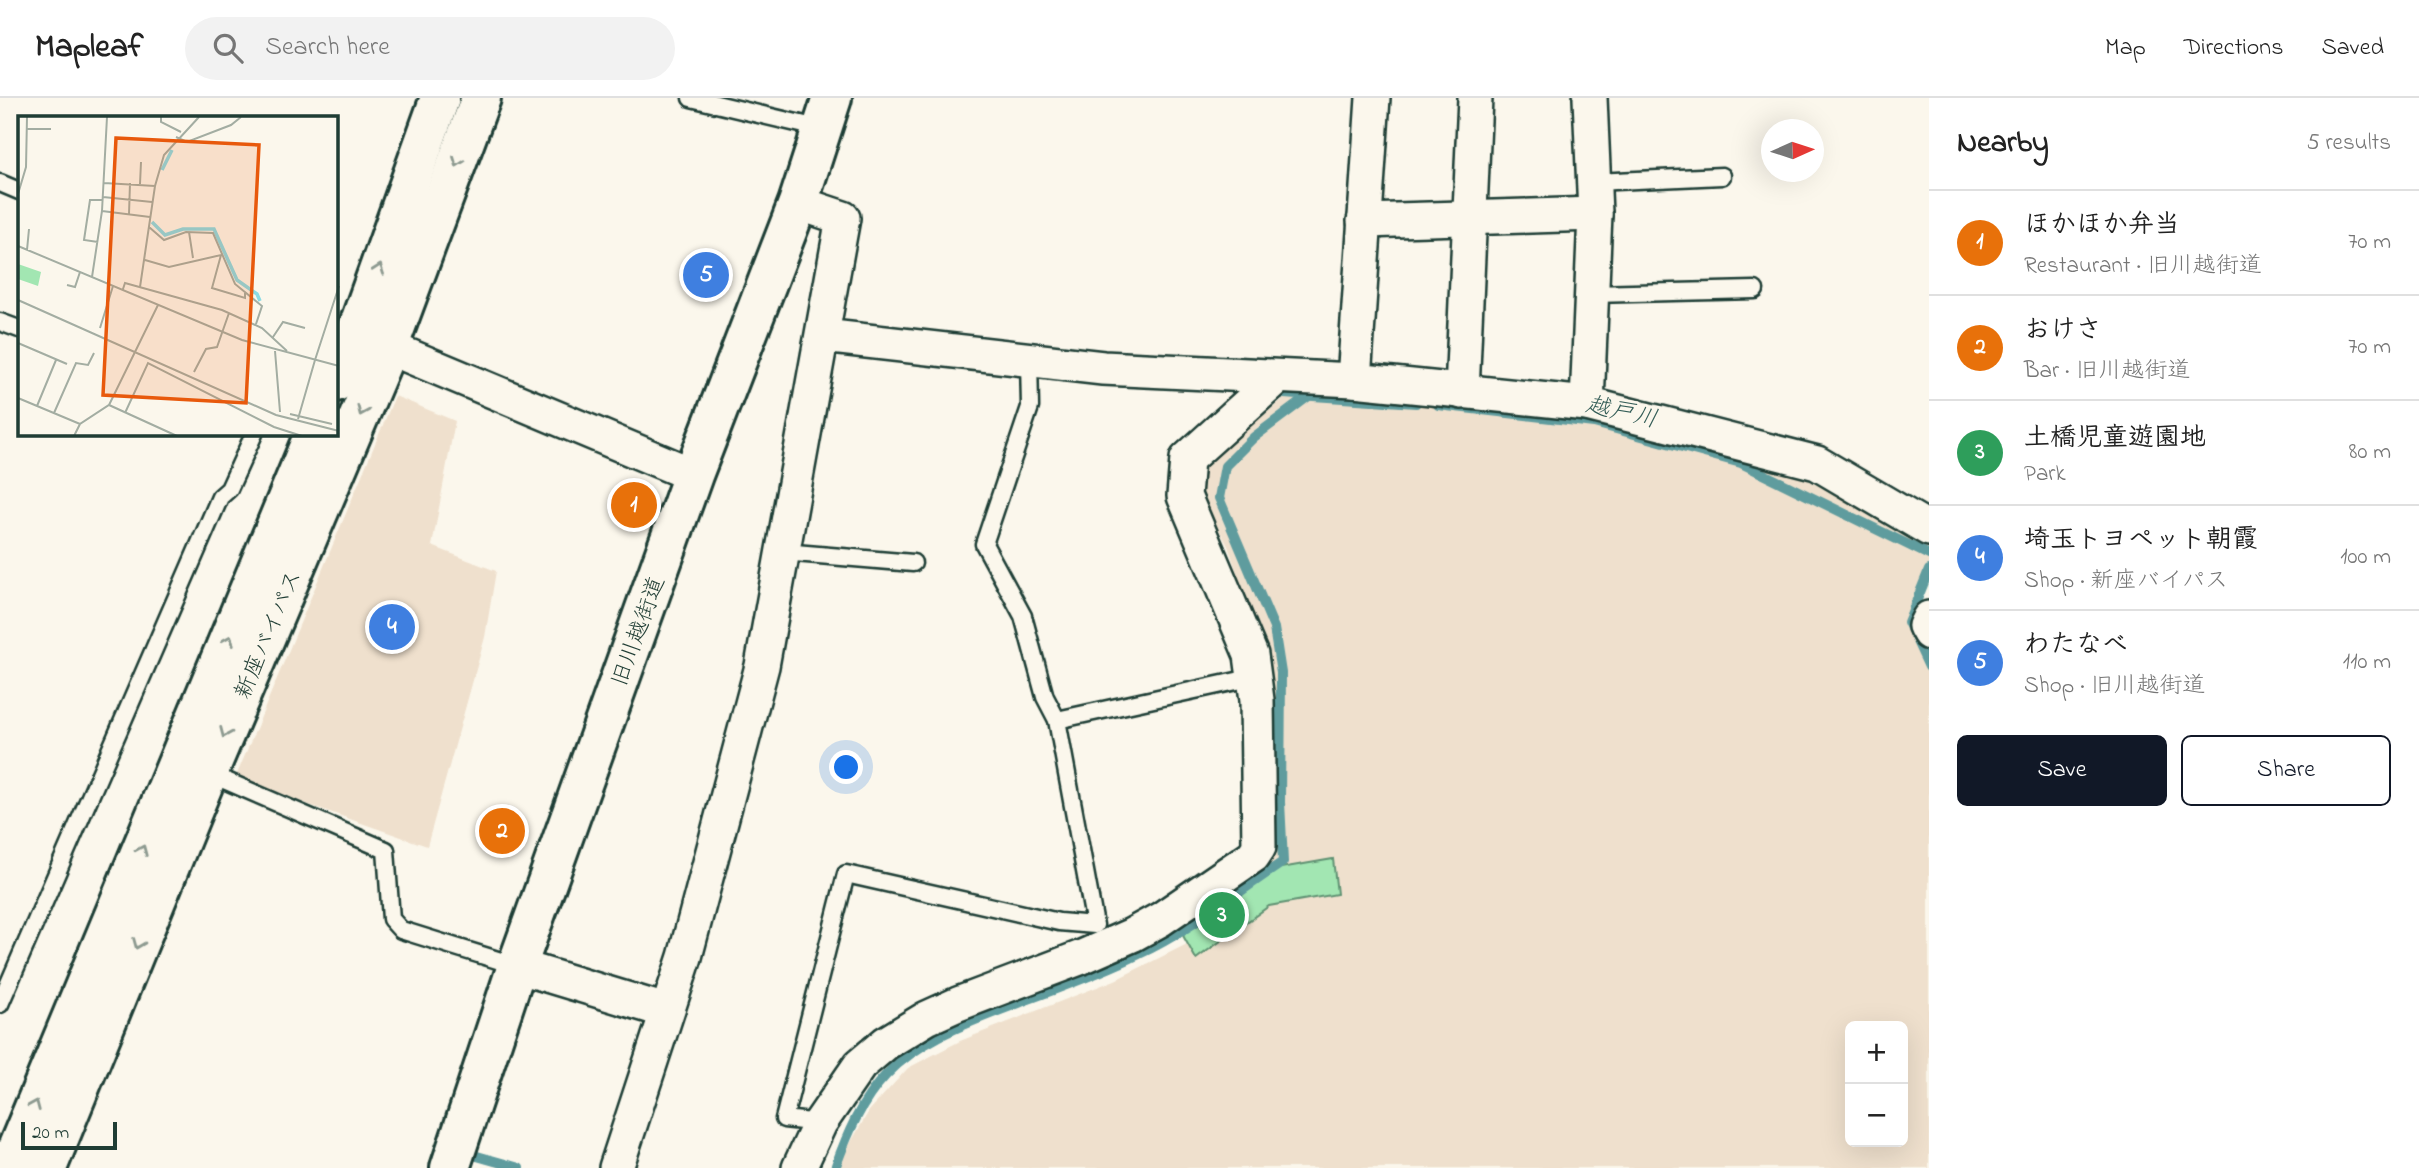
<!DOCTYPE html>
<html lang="en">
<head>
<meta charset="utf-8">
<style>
	body { margin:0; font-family:"Indie Flower","Klee One",sans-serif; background:#f2f2f2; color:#222 }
	.controls { position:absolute; right:21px; bottom:21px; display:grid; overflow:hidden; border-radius:10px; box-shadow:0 7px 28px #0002 }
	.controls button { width:63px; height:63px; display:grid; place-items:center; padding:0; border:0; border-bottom:2px solid #e0e0e0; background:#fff; color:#222; font:35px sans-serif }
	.compass { position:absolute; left:1761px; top:21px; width:63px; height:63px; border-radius:50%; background:#fff; box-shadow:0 7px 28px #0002; rotate:87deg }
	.scale { position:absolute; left:21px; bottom:18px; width:96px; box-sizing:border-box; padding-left:7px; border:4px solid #1f3d34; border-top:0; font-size:19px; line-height:24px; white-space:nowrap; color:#1f3d34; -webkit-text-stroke:5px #fbf7ec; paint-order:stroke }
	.you { position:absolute; left:847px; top:670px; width:24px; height:24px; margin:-18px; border:5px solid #fff; border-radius:50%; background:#1a73e8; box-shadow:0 0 0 10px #1a73e833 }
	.badge { display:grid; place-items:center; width:46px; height:46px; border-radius:50%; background:#111827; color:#fff; font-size:23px; font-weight:700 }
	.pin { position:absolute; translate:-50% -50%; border:4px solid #fff; box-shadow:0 2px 7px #0006 }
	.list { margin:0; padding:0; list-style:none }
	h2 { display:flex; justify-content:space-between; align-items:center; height:91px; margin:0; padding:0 28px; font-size:30px }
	h2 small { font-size:23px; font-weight:400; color:#767676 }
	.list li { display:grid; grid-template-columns:46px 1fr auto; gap:21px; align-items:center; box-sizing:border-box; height:105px; padding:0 28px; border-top:2px solid #e0e0e0 }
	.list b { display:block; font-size:26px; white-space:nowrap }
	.list p { margin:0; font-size:23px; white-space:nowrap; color:#767676 }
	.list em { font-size:23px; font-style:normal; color:#767676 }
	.actions { display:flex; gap:14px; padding:21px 28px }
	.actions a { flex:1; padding:16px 0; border:2px solid #111827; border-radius:10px; text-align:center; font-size:24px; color:#111827 }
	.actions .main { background:#111827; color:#fff }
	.icon { flex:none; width:38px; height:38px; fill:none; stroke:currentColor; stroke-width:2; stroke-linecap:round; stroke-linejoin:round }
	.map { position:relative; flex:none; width:1929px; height:1070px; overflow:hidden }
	header { display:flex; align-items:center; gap:42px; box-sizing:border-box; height:98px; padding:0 35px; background:#fff; border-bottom:2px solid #e0e0e0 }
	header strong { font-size:33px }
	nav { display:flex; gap:38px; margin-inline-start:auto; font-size:24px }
	.search { width:490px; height:63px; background:#f2f2f2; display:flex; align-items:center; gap:18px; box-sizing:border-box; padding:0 24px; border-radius:38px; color:#767676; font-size:26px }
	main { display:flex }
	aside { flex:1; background:#fff }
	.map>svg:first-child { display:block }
	.built { fill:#efe0cd; fill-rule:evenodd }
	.green { fill:#a2e6b2; stroke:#609273; stroke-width:2 }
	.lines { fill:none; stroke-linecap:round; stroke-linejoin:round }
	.stream { stroke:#5f9c9e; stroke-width:10 }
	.lane-casing { stroke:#1f3d34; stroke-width:21 }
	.street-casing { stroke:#1f3d34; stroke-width:38 }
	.secondary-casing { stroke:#1f3d34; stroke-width:44 }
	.highway-casing { stroke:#1f3d34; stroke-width:44 }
	.lane { stroke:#fbf7ec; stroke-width:16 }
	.street { stroke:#fbf7ec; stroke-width:33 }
	.secondary { stroke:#fbf7ec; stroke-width:38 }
	.highway { stroke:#fbf7ec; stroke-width:38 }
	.oneway { stroke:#8d9a90 }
	.labels { text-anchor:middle; stroke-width:5; stroke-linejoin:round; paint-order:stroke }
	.street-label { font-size:23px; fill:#1f3d34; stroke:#fbf7ec }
	.water-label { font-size:24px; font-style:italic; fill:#345d57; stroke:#fbf7ec }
	.inset-river { fill:none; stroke:#8adbe4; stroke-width:3.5 }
	.inset-road { fill:none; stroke:#a3ada2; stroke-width:2 }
	.view { fill:#e8590c; fill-opacity:0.15; stroke:#e8590c; stroke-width:3.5 }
	.inset-edge { fill:none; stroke:#1f3d34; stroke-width:3.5 }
</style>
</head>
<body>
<header>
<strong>Mapleaf</strong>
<div class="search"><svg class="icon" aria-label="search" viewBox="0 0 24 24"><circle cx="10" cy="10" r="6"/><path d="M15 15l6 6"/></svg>Search here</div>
<nav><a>Map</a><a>Directions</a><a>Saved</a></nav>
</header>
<main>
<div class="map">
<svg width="1929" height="1070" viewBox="0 0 1929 1070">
	<rect width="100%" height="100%" fill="#fbf7ec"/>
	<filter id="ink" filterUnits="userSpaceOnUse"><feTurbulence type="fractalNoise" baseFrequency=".0143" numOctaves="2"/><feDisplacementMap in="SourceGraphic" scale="14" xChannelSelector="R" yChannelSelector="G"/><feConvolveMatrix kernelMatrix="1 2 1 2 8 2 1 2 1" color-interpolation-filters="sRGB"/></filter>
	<g filter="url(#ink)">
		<g class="built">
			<path d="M1293 293 1603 316 1795 375 1903 432 1929 450V481L1913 523 1929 557V1070H839L844 1056 869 1013 908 970 960 943 1115 882 1193 843 1182 820 1273 761 1270 573 1228 448 1200 397 1204 366ZM1850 928H1903V1044H1850Z"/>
			<path d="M395 298 455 323 432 448 496 473 485 539 427 748 235 681Z"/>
		</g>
		<path class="green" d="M1333 761 1337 796 1269 808 1196 861 1176 825 1258 774Z"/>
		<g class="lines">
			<g class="stream">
				<path d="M1284 296 1416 305"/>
				<path d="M1438 307 1594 325 1741 365 1929 457"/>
				<path d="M1929 472 1908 524 1929 569"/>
				<path d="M477 1058 519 1070"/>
				<path d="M835 1070C847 1037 861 1003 886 977 922 939 973 923 1021 904 1061 889 1101 875 1139 856 1187 834 1238 794 1283 764L1280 704 1281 575 1274 530 1219 400 1225 368 1254 339 1310 297"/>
			</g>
			<g class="lane-casing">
				<g id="lane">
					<path d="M691 0 822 31"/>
					<path d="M1594 84 1722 78"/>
					<path d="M0 85 19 93"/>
					<path d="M1592 196 1755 192"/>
					<path d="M0 224 19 231"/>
					<path d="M783 454 913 465"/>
					<path d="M1057 622 1255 579"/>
					<path d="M208 675 386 752 391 821 401 832 517 868"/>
					<path d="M0 906 220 399 229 391 254 336"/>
					<path d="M820 1025 784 1021 846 776 1059 824 1095 827 1057 622 1045 599 1023 518 984 446 1030 309 1029 261"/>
				</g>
			</g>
			<g class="street-casing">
				<g id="street">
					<path d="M1364 123 1595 116"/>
					<path d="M823 238 1103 270 1354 282 1587 306 1817 365 1929 431"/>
					<path d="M366 240 693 377"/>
					<path d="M1354 282 1373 0"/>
					<path d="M1462 294 1475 0"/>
					<path d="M1587 306 1595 116 1590 0"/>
					<path d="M1929 520 1925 528 1929 535"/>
					<path d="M517 868 666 913"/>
					<path d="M616 1070 685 859 762 568 843 120 798 105"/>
					<path d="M799 1070 820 1025 860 967 886 945 927 920 958 906 1082 859 1132 837 1161 821 1253 758 1259 749 1257 602 1251 557 1184 398 1187 361 1278 279"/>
				</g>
			</g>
			<g class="secondary-casing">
				<path id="secondary" d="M450 1070 517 868 693 377 798 105 832 0"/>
			</g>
			<g class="highway-casing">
				<g id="highway">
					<path d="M336 284 356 235 440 0"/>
					<path d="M9 1070 314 336"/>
					<path d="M47 1070 208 675 388 250 481 0"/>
				</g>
			</g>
			<use href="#lane" class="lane"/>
			<use href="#street" class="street"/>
			<use href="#secondary" class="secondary"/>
			<use href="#highway" class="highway"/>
		</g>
		<defs><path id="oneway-chevron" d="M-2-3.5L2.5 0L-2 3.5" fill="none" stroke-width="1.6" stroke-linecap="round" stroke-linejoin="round" transform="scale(1.75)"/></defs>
		<g class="oneway">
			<use href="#oneway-chevron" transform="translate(458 64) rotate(110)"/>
			<use href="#oneway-chevron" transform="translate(379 171) rotate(-70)"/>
			<use href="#oneway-chevron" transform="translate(362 313) rotate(113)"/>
			<use href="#oneway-chevron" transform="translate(229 542) rotate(-67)"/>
			<use href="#oneway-chevron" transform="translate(225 635) rotate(113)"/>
			<use href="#oneway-chevron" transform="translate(142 752) rotate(-67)"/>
			<use href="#oneway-chevron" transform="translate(138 846) rotate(112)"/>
			<use href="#oneway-chevron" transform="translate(35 1007) rotate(-67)"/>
		</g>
	</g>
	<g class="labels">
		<g class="street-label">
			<text transform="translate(637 533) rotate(-70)" y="8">旧川越街道</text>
			<text transform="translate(267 536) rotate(-67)" y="8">新座バイパス</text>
		</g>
		<g class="water-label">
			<text transform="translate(1622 313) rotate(13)" y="8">越戸川</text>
		</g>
	</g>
	<g transform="translate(18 18)">
		<rect width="320" height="320" fill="#fbf7ec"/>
		<path d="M0 148 23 156 20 170 0 163Z" fill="#a2e6b2"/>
		<path class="inset-river" d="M144 54 154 34M134 106 147 119 165 113H196L219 164 239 178 242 185"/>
		<path class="inset-road" d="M143 1V6L163 16M9 13H33M158 21 169 26 213 9 223 1M86 67 137 70M122 68 123 46M0 78 8 51 9 1M85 81 134 86M84 95 132 101M111 98 112 67M131 111 146 124 168 116 195 117 217 168 244 190 238 208M171 116 175 142M80 126 66 124 72 84H85M0 130 224 224 321 250M9 134 11 113M127 144 151 151 203 139 194 172 227 182V177M74 161 84 95 89 1M49 169 57 171 62 156M122 171 137 70 146 39 181 1M105 173 107 167 204 194 244 212 269 235M0 184 258 299 321 315M82 212 95 170M255 221 265 206 287 212M0 227 49 248M257 235 262 296M297 244 321 170M176 256 188 233 199 231 211 197M0 282 62 308M91 289 140 189M19 290 38 244M36 297 58 247 70 249 76 237M107 297 130 247 256 311 284 320M272 298 314 308M280 303 297 244M56 320 62 308 91 289 159 320"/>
		<path class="view" d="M98 22 241 29 228 287 85 279Z"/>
		<rect width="320" height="320" class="inset-edge"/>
	</g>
</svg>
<div class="controls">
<button>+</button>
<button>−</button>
</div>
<svg class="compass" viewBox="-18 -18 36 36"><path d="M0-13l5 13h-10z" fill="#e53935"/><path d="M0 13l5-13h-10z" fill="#767676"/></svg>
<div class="scale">20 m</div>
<div class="you"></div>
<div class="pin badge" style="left:634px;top:407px;background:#e8710a">1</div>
<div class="pin badge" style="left:502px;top:733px;background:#e8710a">2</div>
<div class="pin badge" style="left:1222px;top:817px;background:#2e9e5b">3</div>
<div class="pin badge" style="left:392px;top:529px;background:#3f7fe0">4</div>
<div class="pin badge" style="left:706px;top:177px;background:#3f7fe0">5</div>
</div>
<aside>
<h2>Nearby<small>5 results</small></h2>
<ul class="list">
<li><span class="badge" style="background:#e8710a">1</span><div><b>ほかほか弁当</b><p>Restaurant · 旧川越街道</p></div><em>70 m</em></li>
<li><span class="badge" style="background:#e8710a">2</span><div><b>おけさ</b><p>Bar · 旧川越街道</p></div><em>70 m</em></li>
<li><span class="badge" style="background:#2e9e5b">3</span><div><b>土橋児童遊園地</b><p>Park</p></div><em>80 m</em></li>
<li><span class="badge" style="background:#3f7fe0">4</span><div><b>埼玉トヨペット朝霞</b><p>Shop · 新座バイパス</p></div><em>100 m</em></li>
<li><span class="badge" style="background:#3f7fe0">5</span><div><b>わたなべ</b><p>Shop · 旧川越街道</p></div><em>110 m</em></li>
</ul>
<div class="actions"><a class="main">Save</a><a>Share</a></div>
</aside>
</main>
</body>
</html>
